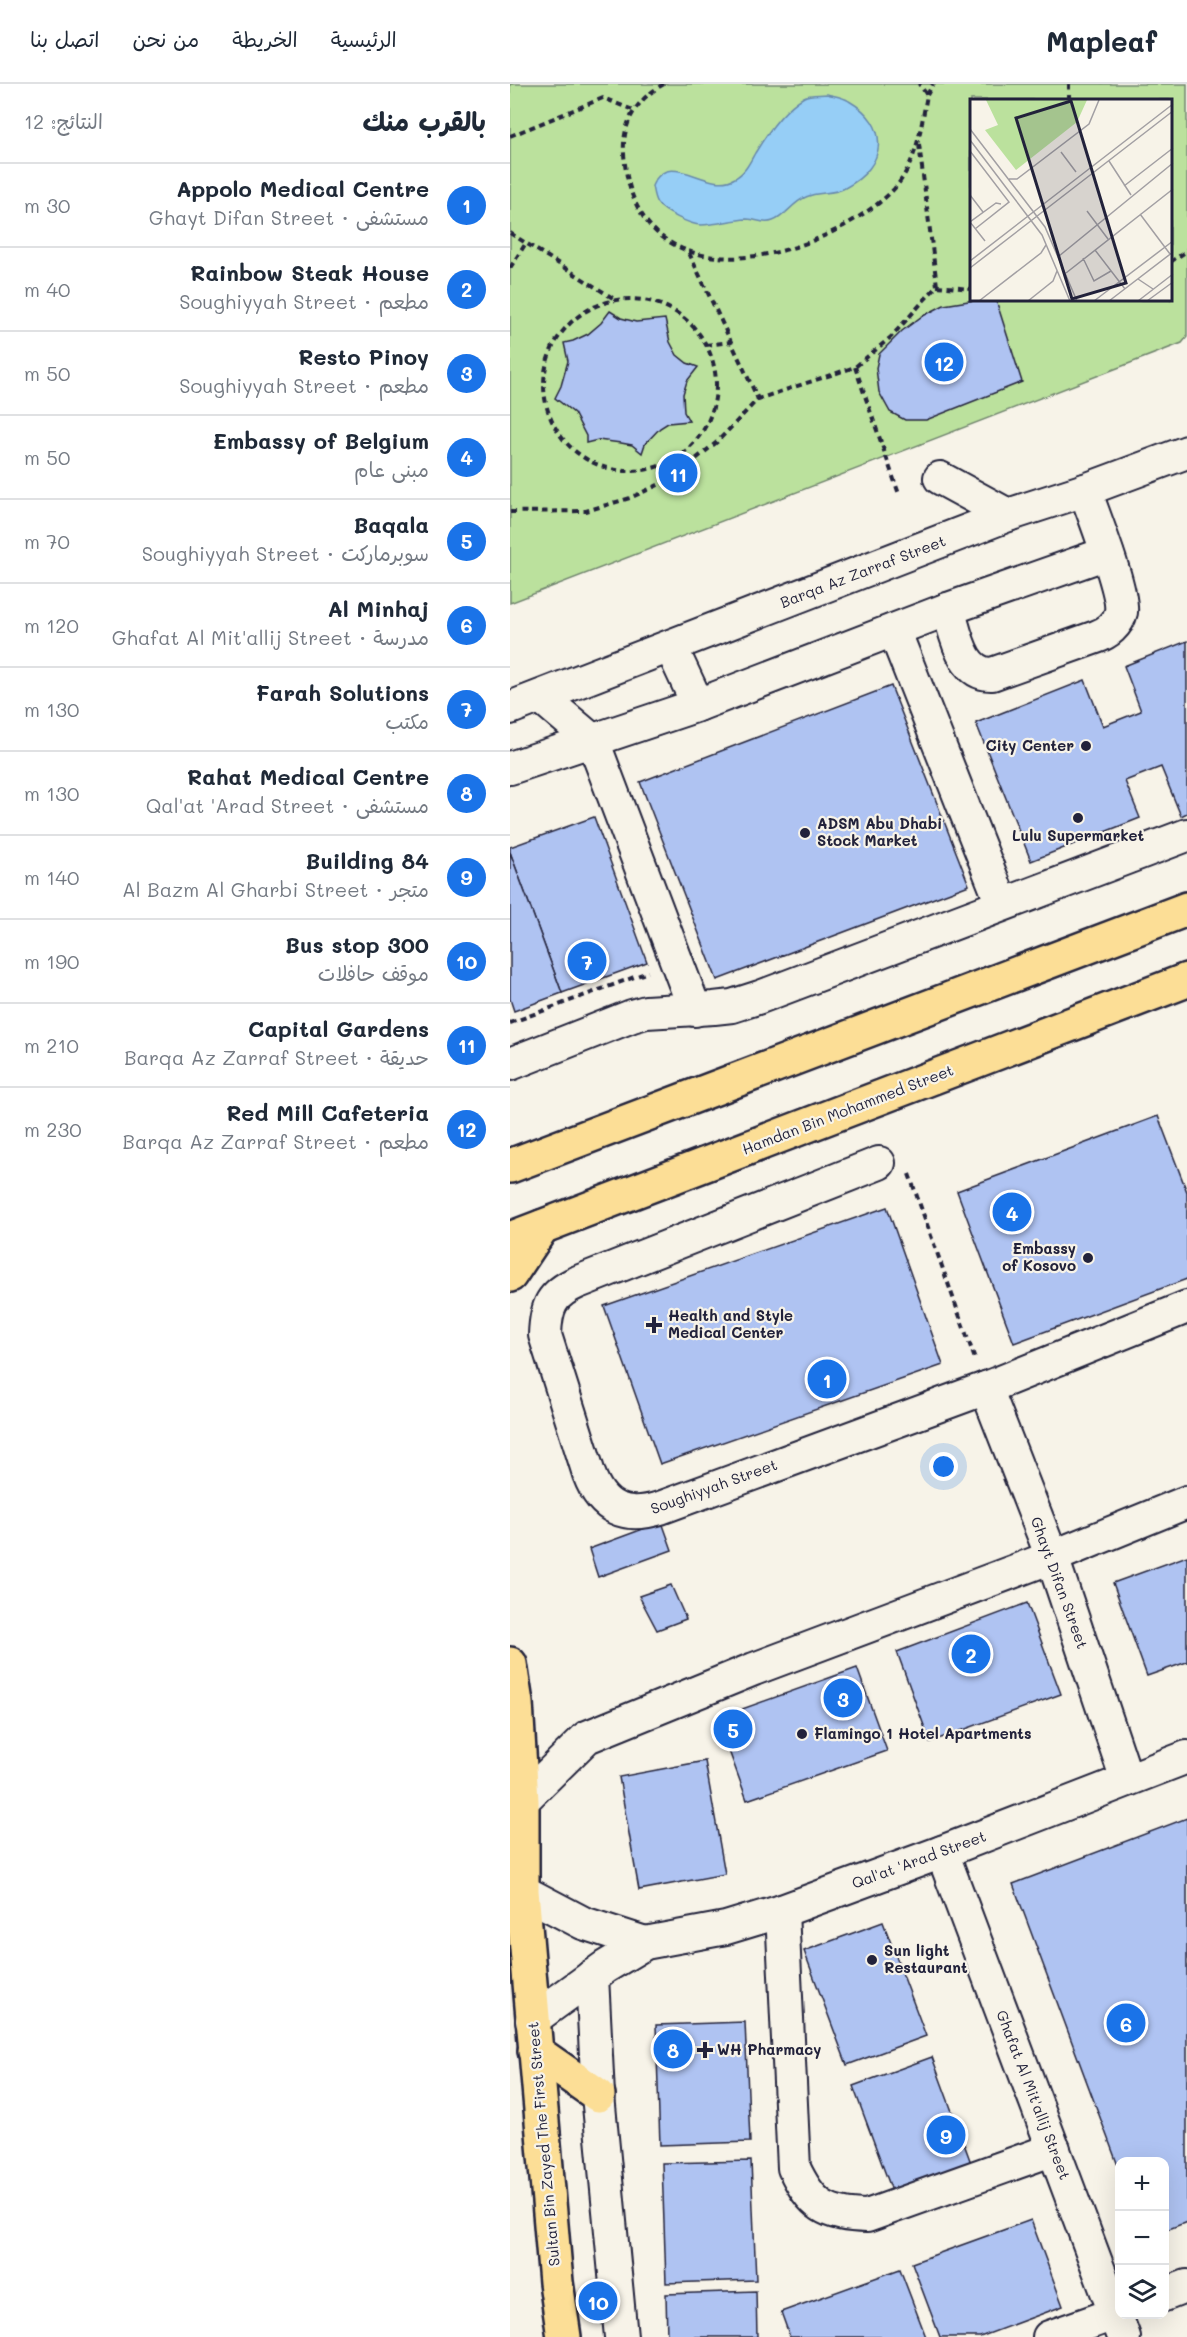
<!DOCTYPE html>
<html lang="ar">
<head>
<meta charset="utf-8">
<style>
	body { margin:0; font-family:Mali,"Playpen Sans Arabic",sans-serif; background:#f2f2f3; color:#1f2937; direction:rtl }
	.controls { position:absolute; right:18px; bottom:18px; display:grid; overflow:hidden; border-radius:12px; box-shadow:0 6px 24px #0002 }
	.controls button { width:54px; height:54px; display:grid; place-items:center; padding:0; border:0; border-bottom:2px solid #e0e1e3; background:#fff; color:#1f2937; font:30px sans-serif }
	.you { position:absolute; left:434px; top:1383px; width:21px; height:21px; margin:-15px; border:4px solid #fff; border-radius:50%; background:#1a73e8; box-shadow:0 0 0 9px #1a73e833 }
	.badge { display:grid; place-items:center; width:39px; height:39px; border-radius:50%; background:#1a73e8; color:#fff; font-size:20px; font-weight:700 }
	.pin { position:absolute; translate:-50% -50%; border:3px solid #fff; box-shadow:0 2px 6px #0006 }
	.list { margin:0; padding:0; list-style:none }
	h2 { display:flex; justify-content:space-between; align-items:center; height:78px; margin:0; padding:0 24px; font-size:26px }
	h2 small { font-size:20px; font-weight:400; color:#747a83 }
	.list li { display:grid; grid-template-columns:39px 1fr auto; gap:18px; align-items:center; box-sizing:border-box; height:84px; padding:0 24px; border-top:2px solid #e0e1e3 }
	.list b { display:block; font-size:22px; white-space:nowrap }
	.list p { margin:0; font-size:20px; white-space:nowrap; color:#747a83 }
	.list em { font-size:20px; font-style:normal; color:#747a83 }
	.icon { flex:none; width:33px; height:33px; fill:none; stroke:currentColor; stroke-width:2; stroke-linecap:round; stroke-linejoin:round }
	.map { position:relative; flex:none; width:677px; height:2253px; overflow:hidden; direction:ltr }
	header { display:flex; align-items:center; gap:36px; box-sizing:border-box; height:84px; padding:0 30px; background:#fff; border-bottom:2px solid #e0e1e3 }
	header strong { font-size:28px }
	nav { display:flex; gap:33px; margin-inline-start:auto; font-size:21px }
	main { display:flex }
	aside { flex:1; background:#fff }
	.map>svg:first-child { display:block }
	.green { fill:#bbe19d; stroke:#6e826c; stroke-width:1.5; fill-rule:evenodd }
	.water { fill:#96cef6; stroke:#6889ab; stroke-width:1.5 }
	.building { fill:#afc3f2; stroke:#22223b; stroke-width:1.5 }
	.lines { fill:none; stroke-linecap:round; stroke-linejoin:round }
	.minor-casing { stroke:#22223b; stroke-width:36 }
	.major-casing { stroke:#22223b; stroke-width:38 }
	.path { stroke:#22223b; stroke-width:4; stroke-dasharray:6 4.5; stroke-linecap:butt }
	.minor { stroke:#f7f3e8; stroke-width:32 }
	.major { stroke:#fcde96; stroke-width:33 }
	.poi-dot { fill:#22223b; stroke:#f7f3e8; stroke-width:2 }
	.labels { text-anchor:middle; stroke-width:4.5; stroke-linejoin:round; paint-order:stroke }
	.street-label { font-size:15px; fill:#22223b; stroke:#f7f3e8 }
	.poi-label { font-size:15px; font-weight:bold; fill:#22223b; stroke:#f7f3e8; text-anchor:start }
	.inset-road { fill:none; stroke:#a29fa3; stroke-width:1.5 }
	.view { fill:#22223b; fill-opacity:0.15; stroke:#22223b; stroke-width:3 }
	.inset-edge { fill:none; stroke:#22223b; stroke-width:3 }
</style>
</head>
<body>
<header>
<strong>Mapleaf</strong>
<nav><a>الرئيسية</a><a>الخريطة</a><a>من نحن</a><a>اتصل بنا</a></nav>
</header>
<main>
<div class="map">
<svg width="677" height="2253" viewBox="0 0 677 2253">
	<rect width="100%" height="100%" fill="#f7f3e8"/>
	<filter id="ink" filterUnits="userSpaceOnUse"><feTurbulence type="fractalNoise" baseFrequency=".0167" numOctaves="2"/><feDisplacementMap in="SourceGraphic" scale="12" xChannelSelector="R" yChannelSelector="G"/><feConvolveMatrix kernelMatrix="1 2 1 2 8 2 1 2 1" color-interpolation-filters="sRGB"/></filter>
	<g filter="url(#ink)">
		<path class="green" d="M0 0H677V253L672 259 0 519ZM461 16H660V216H461Z"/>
		<path class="water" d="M317 10C324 12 333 13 339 17 381 41 377 82 335 104 322 111 309 107 296 113 283 118 275 133 263 137 253 141 247 135 237 135 222 136 207 140 191 141 180 141 154 128 147 119 144 115 143 107 142 102 160 63 197 111 225 94 235 89 240 78 245 69 257 49 273 25 294 13 300 10 310 11 317 10Z"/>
		<g class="building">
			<path d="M465 216H486L512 298 416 336H395L380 328 369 308 366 284 369 270 392 247 411 233 434 221Z"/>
			<path d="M100 227 111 234 126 238 155 235 160 258 167 271 177 279 188 283 177 297 173 310 174 328 179 337 158 339 150 344 135 360 132 369 122 361 111 359 88 356 76 359V352L64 329 45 314 51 302 58 277 54 259 63 257 78 250 91 239Z"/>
			<path d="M677 557V729L671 732 651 683 615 697 630 734 521 777 466 639 575 596 593 642 631 627 614 582Z"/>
			<path d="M381 602 459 801 207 896 130 698Z"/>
			<path d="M84 733 137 878 52 909 0 768V763Z"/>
			<path d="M0 768 52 909 4 927 0 915Z"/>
			<path d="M648 1032 677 1108V1195L504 1259 447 1107Z"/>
			<path d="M377 1123 433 1281 150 1380 94 1222Z"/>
			<path d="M152 1438 162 1466 88 1493 79 1465Z"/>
			<path d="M677 1472V1578L637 1592 603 1499Z"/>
			<path d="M161 1501 176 1535 147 1546 129 1512Z"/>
			<path d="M517 1519 551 1610 420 1658 387 1568Z"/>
			<path d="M347 1584 377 1667 237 1716 207 1634Z"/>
			<path d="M195 1677 215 1790 129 1806 109 1693Z"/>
			<path d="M677 1734V2138L654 2147V2078H610V2087L503 1800Z"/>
			<path d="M373 1838 416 1952 337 1981 294 1867Z"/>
			<path d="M235 1938 240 2058 150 2061 146 1941Z"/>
			<path d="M422 1973 464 2087 385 2115 343 2002Z"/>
			<path d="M241 2077 246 2196 156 2199 152 2079Z"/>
			<path d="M521 2136 553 2222 470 2253H430L402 2179Z"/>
			<path d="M390 2185 416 2253H280L271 2228Z"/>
			<path d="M246 2207 247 2253H157L156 2210Z"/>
		</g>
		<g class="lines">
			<g class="minor-casing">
				<g id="minor">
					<path d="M430 394 498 431"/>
					<path d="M438 525C446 549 451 591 482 590L586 553C597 549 608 541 611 528 614 507 583 430 575 406"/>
					<path d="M384 546 492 820"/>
					<path d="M161 563 188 621"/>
					<path d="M31 613 83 657 185 926"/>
					<path d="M0 624 498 431 575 406 677 368"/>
					<path d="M0 684 188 621 438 525 597 469"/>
					<path d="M0 980 122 932 136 928 204 924 222 922 250 913 677 751"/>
					<path d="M369 1079 68 1198C41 1210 36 1222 35 1251L79 1390C92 1425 115 1435 150 1424L476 1304 677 1223"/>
					<path d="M476 1304 542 1473 617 1696"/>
					<path d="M12 1717 77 1653 244 1585 542 1473 677 1418"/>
					<path d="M432 1768 614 2253"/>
					<path d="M12 1807 73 1839 135 1859"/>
					<path d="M272 1827 284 2084C302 2122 316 2131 357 2132L544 2065"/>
					<path d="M82 1892 88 2011 111 2253"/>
					<path d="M22 1936 95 1883 135 1859 216 1844 272 1827 432 1768 677 1673"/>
					<path d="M654 2211 677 2202"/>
					<path d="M539 2253 610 2228"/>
				</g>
			</g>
			<g class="major-casing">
				<g id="major">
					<path d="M0 1082 677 825"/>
					<path d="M0 1155 677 896"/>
					<path d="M0 1191 32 1143"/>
					<path d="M0 1580 6 1619 12 1717V1807L46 2198 54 2253"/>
					<path d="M25 1967 88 2011"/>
				</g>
			</g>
			<g class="path">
				<path d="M154 0C127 15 112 38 114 70 123 199 252 189 337 140 354 130 371 119 384 105 407 79 411 43 417 11L409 0"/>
				<path d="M417 11 423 0"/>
				<path d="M559 16V0"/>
				<path d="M0 52 93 14 123 26"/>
				<path d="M409 60 427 202"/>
				<path d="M0 149 106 216"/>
				<path d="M179 169 248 315"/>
				<path d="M660 178 677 167"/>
				<path d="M0 184 16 159"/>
				<path d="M427 202 461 205"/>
				<circle cx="120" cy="301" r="86"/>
				<path d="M196 261 222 258"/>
				<path d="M345 283 389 410"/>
				<path d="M0 428 76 427 120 414 161 395 207 358 248 315 345 283 381 253 427 202"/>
				<path d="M0 939 138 888"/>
				<path d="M399 1090 465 1275"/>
			</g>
			<use href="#minor" class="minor"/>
			<use href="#major" class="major"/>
		</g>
	</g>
	<g class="poi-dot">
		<circle cx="576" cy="662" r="6"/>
		<circle cx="568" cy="734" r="6"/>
		<circle cx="295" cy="749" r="6"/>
		<circle cx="578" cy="1174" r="6"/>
		<path d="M141 1232h6v6h6v6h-6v6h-6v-6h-6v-6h6z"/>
		<circle cx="292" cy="1650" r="6"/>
		<circle cx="362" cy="1876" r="6"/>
		<path d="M192 1957h6v6h6v6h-6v6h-6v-6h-6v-6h6z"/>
	</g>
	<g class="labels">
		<g class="street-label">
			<text transform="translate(353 488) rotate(-21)" y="5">Barqa Az Zarraf Street</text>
			<text transform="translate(338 1026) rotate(-21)" y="5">Hamdan Bin Mohammed Street</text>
			<text transform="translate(204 1403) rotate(-20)" y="5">Soughiyyah Street</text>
			<text transform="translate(549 1499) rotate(70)" y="5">Ghayt Difan Street</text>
			<text transform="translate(409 1776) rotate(-20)" y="5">Qal'at 'Arad Street</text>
			<text transform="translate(523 2011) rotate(69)" y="5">Ghafat Al Mit'allij Street</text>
			<text transform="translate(34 2060) rotate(-95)" y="5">Sultan Bin Zayed The First Street</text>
		</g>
		<g class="poi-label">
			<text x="564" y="667" text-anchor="end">City Center</text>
			<text x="307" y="745">ADSM Abu Dhabi<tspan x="307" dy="17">Stock Market</tspan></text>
			<text x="568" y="757" text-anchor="middle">Lulu Supermarket</text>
			<text x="566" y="1170" text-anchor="end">Embassy<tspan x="566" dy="17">of Kosovo</tspan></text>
			<text x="158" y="1237">Health and Style<tspan x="158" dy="17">Medical Center</tspan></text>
			<text x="304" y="1655">Flamingo 1 Hotel Apartments</text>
			<text x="374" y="1872">Sun light<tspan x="374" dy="17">Restaurant</tspan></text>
			<text x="207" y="1971">WH Pharmacy</text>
		</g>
	</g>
	<g transform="translate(460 15)">
		<rect width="202" height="202" fill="#f7f3e8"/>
		<path d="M16 1H117L107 23 46 71 15 31 28 26Z" fill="#bbe19d"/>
		<path class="inset-road" d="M0 30 75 128 107 202M0 41 72 136 100 202M0 52 39 103 5 130M91 53 106 73M139 62 161 96M39 80H47L119 25 129 1M154 87 203 49M0 96 13 113M117 112 138 140M170 115 200 155M15 142 0 123 26 104 31 105M125 151 155 190M89 157 203 64M113 159 124 182 141 172M0 162 203 5M0 169 203 12M96 174 203 90M168 180 183 190M9 202 71 154 76 146M58 202 83 182 87 172M124 202 203 142M139 202 203 153M168 202 203 175M177 202 203 183"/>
		<path class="view" d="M101 2 156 184 102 200 46 19Z"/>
		<rect width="202" height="202" class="inset-edge"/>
	</g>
</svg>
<div class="controls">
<button>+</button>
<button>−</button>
<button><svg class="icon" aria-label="layers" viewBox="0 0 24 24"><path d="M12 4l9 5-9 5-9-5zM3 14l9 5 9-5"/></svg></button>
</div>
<div class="you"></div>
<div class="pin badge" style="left:317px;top:1295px">1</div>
<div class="pin badge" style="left:461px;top:1570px">2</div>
<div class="pin badge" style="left:333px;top:1614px">3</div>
<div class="pin badge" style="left:502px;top:1128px">4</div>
<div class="pin badge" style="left:223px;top:1645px">5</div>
<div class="pin badge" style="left:616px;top:1939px">6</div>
<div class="pin badge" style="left:77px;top:877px">7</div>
<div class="pin badge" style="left:163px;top:1965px">8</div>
<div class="pin badge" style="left:436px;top:2051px">9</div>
<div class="pin badge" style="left:88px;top:2217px">10</div>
<div class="pin badge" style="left:168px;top:389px">11</div>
<div class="pin badge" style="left:434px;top:278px">12</div>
</div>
<aside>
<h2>بالقرب منك<small>النتائج: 12</small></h2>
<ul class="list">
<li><span class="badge">1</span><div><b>Appolo Medical Centre</b><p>مستشفى · Ghayt Difan Street</p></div><em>30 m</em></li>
<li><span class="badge">2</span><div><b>Rainbow Steak House</b><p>مطعم · Soughiyyah Street</p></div><em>40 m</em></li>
<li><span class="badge">3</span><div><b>Resto Pinoy</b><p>مطعم · Soughiyyah Street</p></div><em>50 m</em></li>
<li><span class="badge">4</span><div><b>Embassy of Belgium</b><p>مبنى عام</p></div><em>50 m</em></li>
<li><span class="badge">5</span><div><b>Baqala</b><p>سوبرماركت · Soughiyyah Street</p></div><em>70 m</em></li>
<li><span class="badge">6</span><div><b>Al Minhaj</b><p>مدرسة · Ghafat Al Mit'allij Street</p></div><em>120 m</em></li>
<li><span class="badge">7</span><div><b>Farah Solutions</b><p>مكتب</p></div><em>130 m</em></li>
<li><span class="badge">8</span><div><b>Rahat Medical Centre</b><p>مستشفى · Qal'at 'Arad Street</p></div><em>130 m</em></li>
<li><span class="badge">9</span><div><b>Building 84</b><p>متجر · Al Bazm Al Gharbi Street</p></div><em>140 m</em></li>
<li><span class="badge">10</span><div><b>Bus stop 300</b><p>موقف حافلات</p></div><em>190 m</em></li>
<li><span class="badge">11</span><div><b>Capital Gardens</b><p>حديقة · Barqa Az Zarraf Street</p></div><em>210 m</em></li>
<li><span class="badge">12</span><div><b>Red Mill Cafeteria</b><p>مطعم · Barqa Az Zarraf Street</p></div><em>230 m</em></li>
</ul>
</aside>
</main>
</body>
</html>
